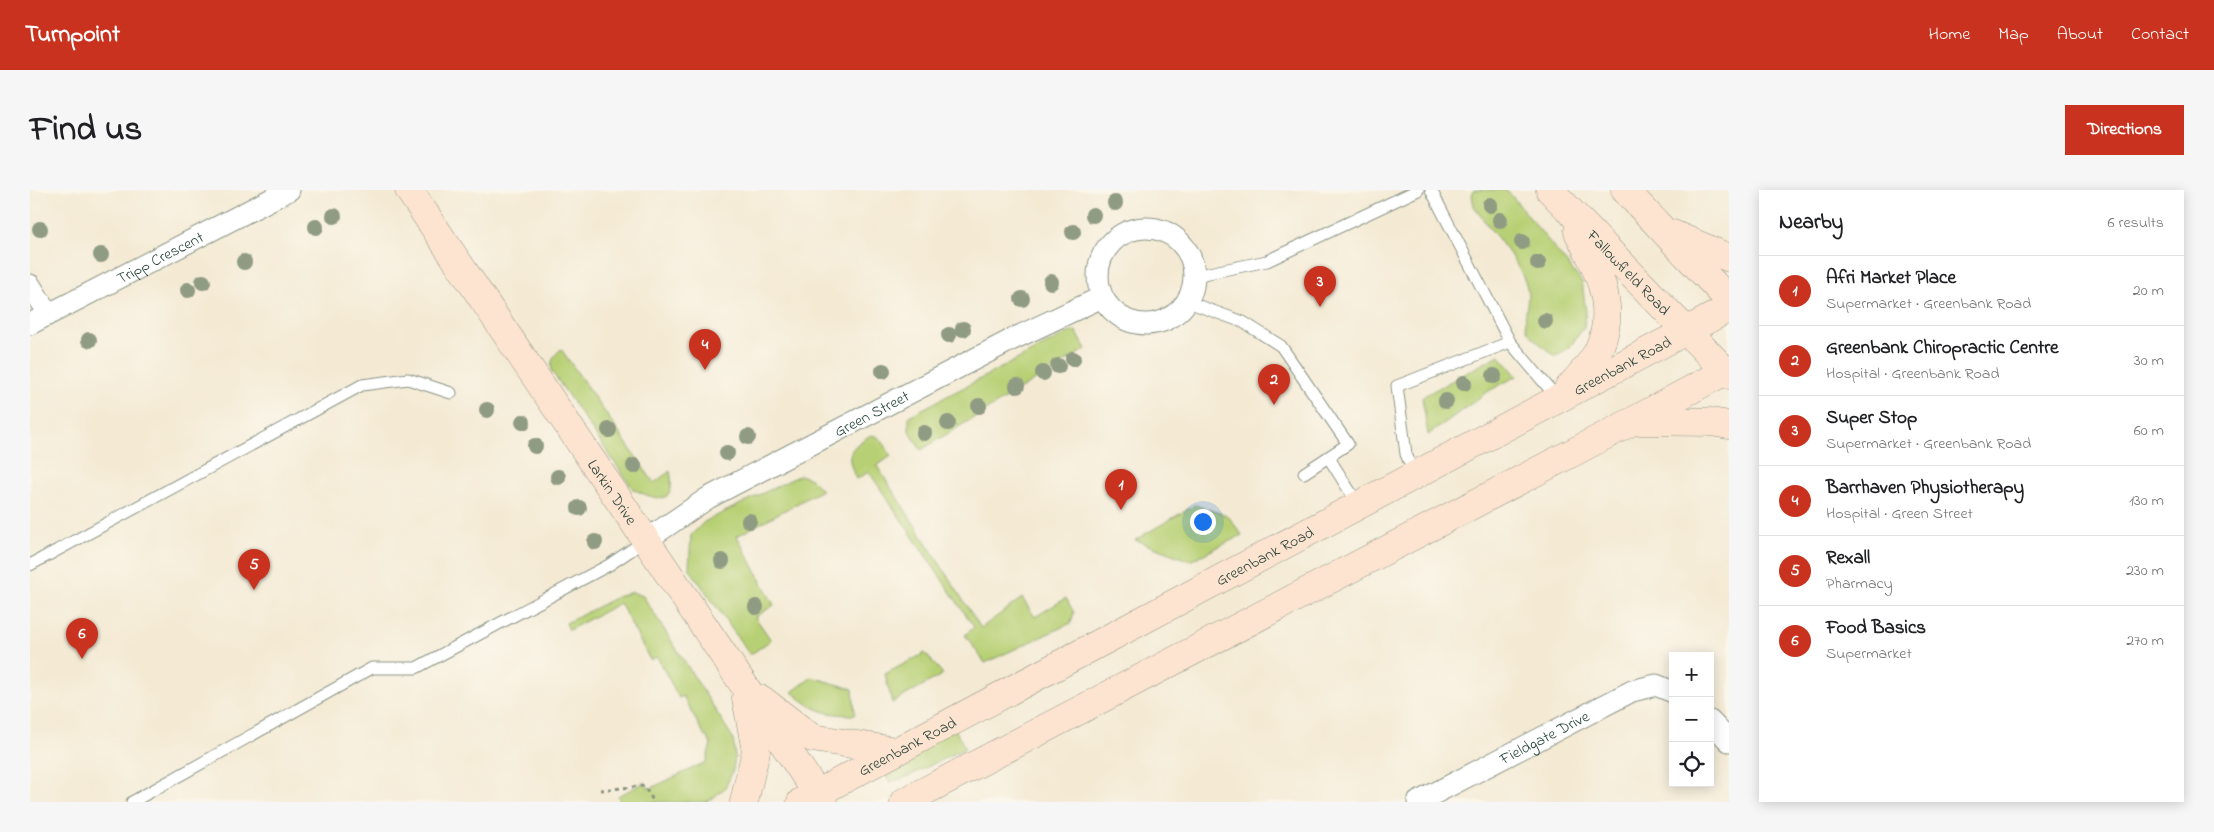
<!DOCTYPE html>
<html lang="en">
<head>
<meta charset="utf-8">
<style>
	body { margin:0; font-family:"Indie Flower",sans-serif; background:#f6f6f6; color:#202124 }
	.controls { position:absolute; right:15px; bottom:15px; display:grid; overflow:hidden; border-radius:0px; box-shadow:0 2px 12px #0003 }
	.controls button { width:45px; height:45px; display:grid; place-items:center; padding:0; border:0; border-bottom:1px solid #e0e0e0; background:#fff; color:#202124; font:25px sans-serif }
	.you { position:absolute; left:1172px; top:331px; width:18px; height:18px; margin:-12px; border:4px solid #fff; border-radius:50%; background:#1a73e8; box-shadow:0 0 0 8px #1a73e833 }
	.badge { display:grid; place-items:center; width:32px; height:32px; border-radius:50%; background:#c8321e; color:#fff; font-size:16px; font-weight:700 }
	.pin { position:absolute; translate:-50% -41px; filter:drop-shadow(0 1px 2px #0008) }
	.pin::after { content:''; position:absolute; top:26px; width:18px; height:15px; background:inherit; clip-path:polygon(0 0,100% 0,50% 100%) }
	.list { margin:0; padding:0; list-style:none }
	h2 { display:flex; justify-content:space-between; align-items:center; height:65px; margin:0; padding:0 20px; font-size:21px }
	h2 small { font-size:16px; font-weight:400; color:#757577 }
	.list li { display:grid; grid-template-columns:32px 1fr auto; gap:15px; align-items:center; box-sizing:border-box; height:70px; padding:0 20px; border-top:1px solid #e0e0e0 }
	.list b { display:block; font-size:19px; white-space:nowrap }
	.list p { margin:0; font-size:16px; white-space:nowrap; color:#757577 }
	.list em { font-size:16px; font-style:normal; color:#757577 }
	.icon { flex:none; width:28px; height:28px; fill:none; stroke:currentColor; stroke-width:2; stroke-linecap:round; stroke-linejoin:round }
	.map { position:relative; flex:none; width:1699px; height:612px; overflow:hidden; border-radius:0px }
	header { display:flex; align-items:center; gap:30px; box-sizing:border-box; height:70px; padding:0 25px; background:#c8321e; color:#fff }
	header strong { font-size:24px }
	nav { display:flex; gap:28px; margin-inline-start:auto; font-size:18px }
	.intro { display:flex; align-items:center; justify-content:space-between; box-sizing:border-box; height:120px; padding:0 30px }
	h1 { margin:0; font-size:35px }
	.button { padding:12px 22px; border-radius:0px; background:#c8321e; color:#fff; font-size:18px; font-weight:700 }
	main { display:flex; gap:30px; padding:0 30px }
	aside { flex:1; background:#fff; border-radius:0px; box-shadow:0 2px 12px #0003 }
	.map>svg:first-child { display:block }
	.green { fill:#b8d075; stroke:#6c8654 }
	.lines { fill:none; stroke-linecap:round; stroke-linejoin:round }
	.lane-casing { stroke:#8a9484; stroke-width:13 }
	.street-casing { stroke:#8a9484; stroke-width:23 }
	.secondary-casing { stroke:#8a9484; stroke-width:29 }
	.path { stroke:#8a9484; stroke-width:3; stroke-dasharray:4 4; stroke-linecap:butt }
	.lane { stroke:#fff; stroke-width:11 }
	.street { stroke:#fff; stroke-width:21 }
	.secondary { stroke:#fde4d0; stroke-width:28 }
	.tree { fill:#909b83 }
	.labels { text-anchor:middle; stroke-width:4; stroke-linejoin:round; paint-order:stroke }
	.street-label { font-size:16px; fill:#1f3d34; stroke:#fbf7ec }
</style>
</head>
<body>
<header>
<strong>Turnpoint</strong>
<nav><a>Home</a><a>Map</a><a>About</a><a>Contact</a></nav>
</header>
<div class="intro"><h1>Find us</h1><a class="button">Directions</a></div>
<main>
<div class="map">
<svg width="1699" height="612" viewBox="0 0 1699 612">
	<rect width="100%" height="100%" fill="#fbf7ec"/>
	<filter id="ink" filterUnits="userSpaceOnUse"><feTurbulence type="fractalNoise" baseFrequency=".02" numOctaves="2"/><feDisplacementMap in="SourceGraphic" scale="10" xChannelSelector="R" yChannelSelector="G"/><feConvolveMatrix kernelMatrix="1 2 1 2 8 2 1 2 1" color-interpolation-filters="sRGB"/></filter>
	<filter id="wash" filterUnits="userSpaceOnUse"><feTurbulence type="fractalNoise" baseFrequency=".0096" numOctaves="4" result="noise"/><feDisplacementMap in="SourceGraphic" scale="20" xChannelSelector="R" yChannelSelector="G"/><feGaussianBlur stdDeviation="1.12" result="paint"/><feColorMatrix in="noise" values="0 0 0 0 0 0 0 0 0 0 0 0 0 0 0 0 0 1.4 0 .05"/><feComposite in="paint" operator="in"/></filter>
	<g filter="url(#wash)">
		<rect width="100%" height="100%" fill="#f4ead4"/>
		<g class="green">
			<path d="M1444 0H1477L1552 92 1556 122 1554 137 1539 158 1525 166C1517 159 1506 152 1499 143 1490 130 1502 110 1496 94 1485 64 1460 42 1444 16L1442 5Z"/>
			<path d="M1046 141 1056 159 891 260 879 241V226L1038 143Z"/>
			<path d="M531 159 624 293 640 281C647 316 627 311 603 299L522 182C520 172 523 166 531 159Z"/>
			<path d="M1469 165 1487 186 1457 202 1398 245 1392 207Z"/>
			<path d="M841 245C852 246 856 257 861 266L847 276 951 438 992 408 1005 427 1036 408 1044 423 1041 433 955 473 935 445 944 437 839 282 826 289C815 264 818 259 841 245Z"/>
			<path d="M770 285 781 289 792 300 707 346 744 415 725 427 741 450 720 465 659 378 661 345 674 332Z"/>
			<path d="M1165 315 1198 326 1212 345 1160 371 1105 350Z"/>
			<path d="M602 402 613 406 703 548 705 566 703 581 695 598 683 608 676 612H590L588 606 615 592 619 599 676 572 681 554 677 546 675 547 653 506 649 508 627 467 620 470 590 413 539 440 536 433 587 407Z"/>
			<path d="M895 463 913 484 862 513 855 484Z"/>
			<path d="M782 487 823 499 825 525C796 525 784 521 762 502Z"/>
			<path d="M925 539 935 558 875 588 859 592 852 578Z"/>
		</g>
	</g>
	<g filter="url(#ink)">
		<g class="lines">
			<g class="lane-casing">
				<g id="lane">
					<path d="M1401 0 1480 152 1528 209"/>
					<path d="M1164 86 1237 71 1388 0"/>
					<path d="M1158 112 1213 132 1251 156 1318 254 1274 283"/>
					<path d="M1299 268 1329 316"/>
					<path d="M1385 286 1376 264 1367 196 1480 152"/>
					<path d="M0 375 332 195 378 189 421 203"/>
					<path d="M102 612 342 478H386L579 375 616 350"/>
				</g>
			</g>
			<g class="street-casing">
				<g id="street">
					<circle cx="1116" cy="86" r="48"/>
					<path d="M0 95 18 124"/>
					<path id="s1" d="M0 134 259 0"/>
					<path id="s2" d="M616 350 678 308 983 149 1072 107"/>
					<path d="M1680 531 1699 551"/>
					<path id="s3" d="M1388 612 1602 501 1626 495 1643 502"/>
				</g>
			</g>
			<g class="secondary-casing">
				<g id="secondary">
					<path id="s4" d="M379 0 793 612"/>
					<path id="s5" d="M1520 0 1699 185"/>
					<path d="M1595 0 1699 110"/>
					<path d="M1643 44 1699 68"/>
					<path d="M1538 199C1549 186 1564 172 1570 156 1587 116 1567 77 1548 42"/>
					<path d="M1607 231 1681 232 1699 235"/>
					<path d="M731 509 782 548 866 561"/>
					<path d="M714 612 726 561 716 508"/>
					<path id="s6" d="M771 612 1699 118"/>
					<path d="M874 612 1603 231 1699 179"/>
				</g>
			</g>
			<path class="path" d="M570 600 614 596 624 612"/>
			<use href="#lane" class="lane"/>
			<use href="#street" class="street"/>
			<use href="#secondary" class="secondary"/>
		</g>
		<g class="tree">
			<circle cx="1085" cy="13" r="8"/>
			<circle cx="1460" cy="15" r="8"/>
			<circle cx="1063" cy="25" r="8"/>
			<circle cx="304" cy="26" r="8"/>
			<circle cx="1470" cy="30" r="8"/>
			<circle cx="286" cy="37" r="8"/>
			<circle cx="10" cy="39" r="8"/>
			<circle cx="1043" cy="42" r="8"/>
			<circle cx="1492" cy="52" r="8"/>
			<circle cx="71" cy="65" r="8"/>
			<circle cx="214" cy="72" r="8"/>
			<circle cx="1508" cy="73" r="8"/>
			<circle cx="173" cy="92" r="8"/>
			<circle cx="1021" cy="92" r="8"/>
			<circle cx="158" cy="100" r="8"/>
			<circle cx="992" cy="109" r="8"/>
			<circle cx="1515" cy="131" r="8"/>
			<circle cx="933" cy="139" r="8"/>
			<circle cx="919" cy="145" r="8"/>
			<circle cx="59" cy="150" r="8"/>
			<circle cx="1043" cy="169" r="8"/>
			<circle cx="1028" cy="176" r="8"/>
			<circle cx="853" cy="181" r="8"/>
			<circle cx="1013" cy="183" r="8"/>
			<circle cx="1464" cy="186" r="8"/>
			<circle cx="1434" cy="193" r="8"/>
			<circle cx="987" cy="196" r="8"/>
			<circle cx="1416" cy="211" r="8"/>
			<circle cx="949" cy="216" r="8"/>
			<circle cx="457" cy="220" r="8"/>
			<circle cx="493" cy="232" r="8"/>
			<circle cx="918" cy="233" r="8"/>
			<circle cx="579" cy="240" r="8"/>
			<circle cx="894" cy="243" r="8"/>
			<circle cx="718" cy="247" r="8"/>
			<circle cx="505" cy="256" r="8"/>
			<circle cx="697" cy="263" r="8"/>
			<circle cx="604" cy="276" r="8"/>
			<circle cx="528" cy="287" r="8"/>
			<circle cx="549" cy="318" r="8"/>
			<circle cx="719" cy="331" r="8"/>
			<circle cx="565" cy="352" r="8"/>
			<circle cx="692" cy="371" r="8"/>
			<circle cx="726" cy="417" r="8"/>
		</g>
	</g>
	<g class="labels">
		<g class="street-label">
			<text dy="6" stroke="none"><textPath href="#s1" startOffset="146">Tripp Crescent</textPath></text>
			<text dy="6" stroke="none"><textPath href="#s5" startOffset="114">Fallowfield Road</textPath></text>
			<text dy="6" stroke="none"><textPath href="#s6" startOffset="930">Greenbank Road</textPath></text>
			<text dy="6" stroke="none"><textPath href="#s2" startOffset="259">Green Street</textPath></text>
			<text dy="6" stroke="none"><textPath href="#s4" startOffset="364">Larkin Drive</textPath></text>
			<text dy="6" stroke="none"><textPath href="#s6" startOffset="525">Greenbank Road</textPath></text>
			<text dy="6" stroke="none"><textPath href="#s3" startOffset="142">Fieldgate Drive</textPath></text>
			<text dy="6" stroke="none"><textPath href="#s6" startOffset="120">Greenbank Road</textPath></text>
		</g>
	</g>
</svg>
<div class="controls">
<button>+</button>
<button>−</button>
<button><svg class="icon" aria-label="locate" viewBox="0 0 24 24"><circle cx="12" cy="12" r="6"/><path d="M12 2v4M12 18v4M2 12h4M18 12h4"/></svg></button>
</div>
<div class="you"></div>
<div class="pin badge" style="left:1091px;top:320px">1</div>
<div class="pin badge" style="left:1244px;top:215px">2</div>
<div class="pin badge" style="left:1290px;top:117px">3</div>
<div class="pin badge" style="left:675px;top:180px">4</div>
<div class="pin badge" style="left:224px;top:400px">5</div>
<div class="pin badge" style="left:52px;top:469px">6</div>
</div>
<aside>
<h2>Nearby<small>6 results</small></h2>
<ul class="list">
<li><span class="badge">1</span><div><b>Afri Market Place</b><p>Supermarket · Greenbank Road</p></div><em>20 m</em></li>
<li><span class="badge">2</span><div><b>Greenbank Chiropractic Centre</b><p>Hospital · Greenbank Road</p></div><em>30 m</em></li>
<li><span class="badge">3</span><div><b>Super Stop</b><p>Supermarket · Greenbank Road</p></div><em>60 m</em></li>
<li><span class="badge">4</span><div><b>Barrhaven Physiotherapy</b><p>Hospital · Green Street</p></div><em>130 m</em></li>
<li><span class="badge">5</span><div><b>Rexall</b><p>Pharmacy</p></div><em>230 m</em></li>
<li><span class="badge">6</span><div><b>Food Basics</b><p>Supermarket</p></div><em>270 m</em></li>
</ul>
</aside>
</main>
</body>
</html>
